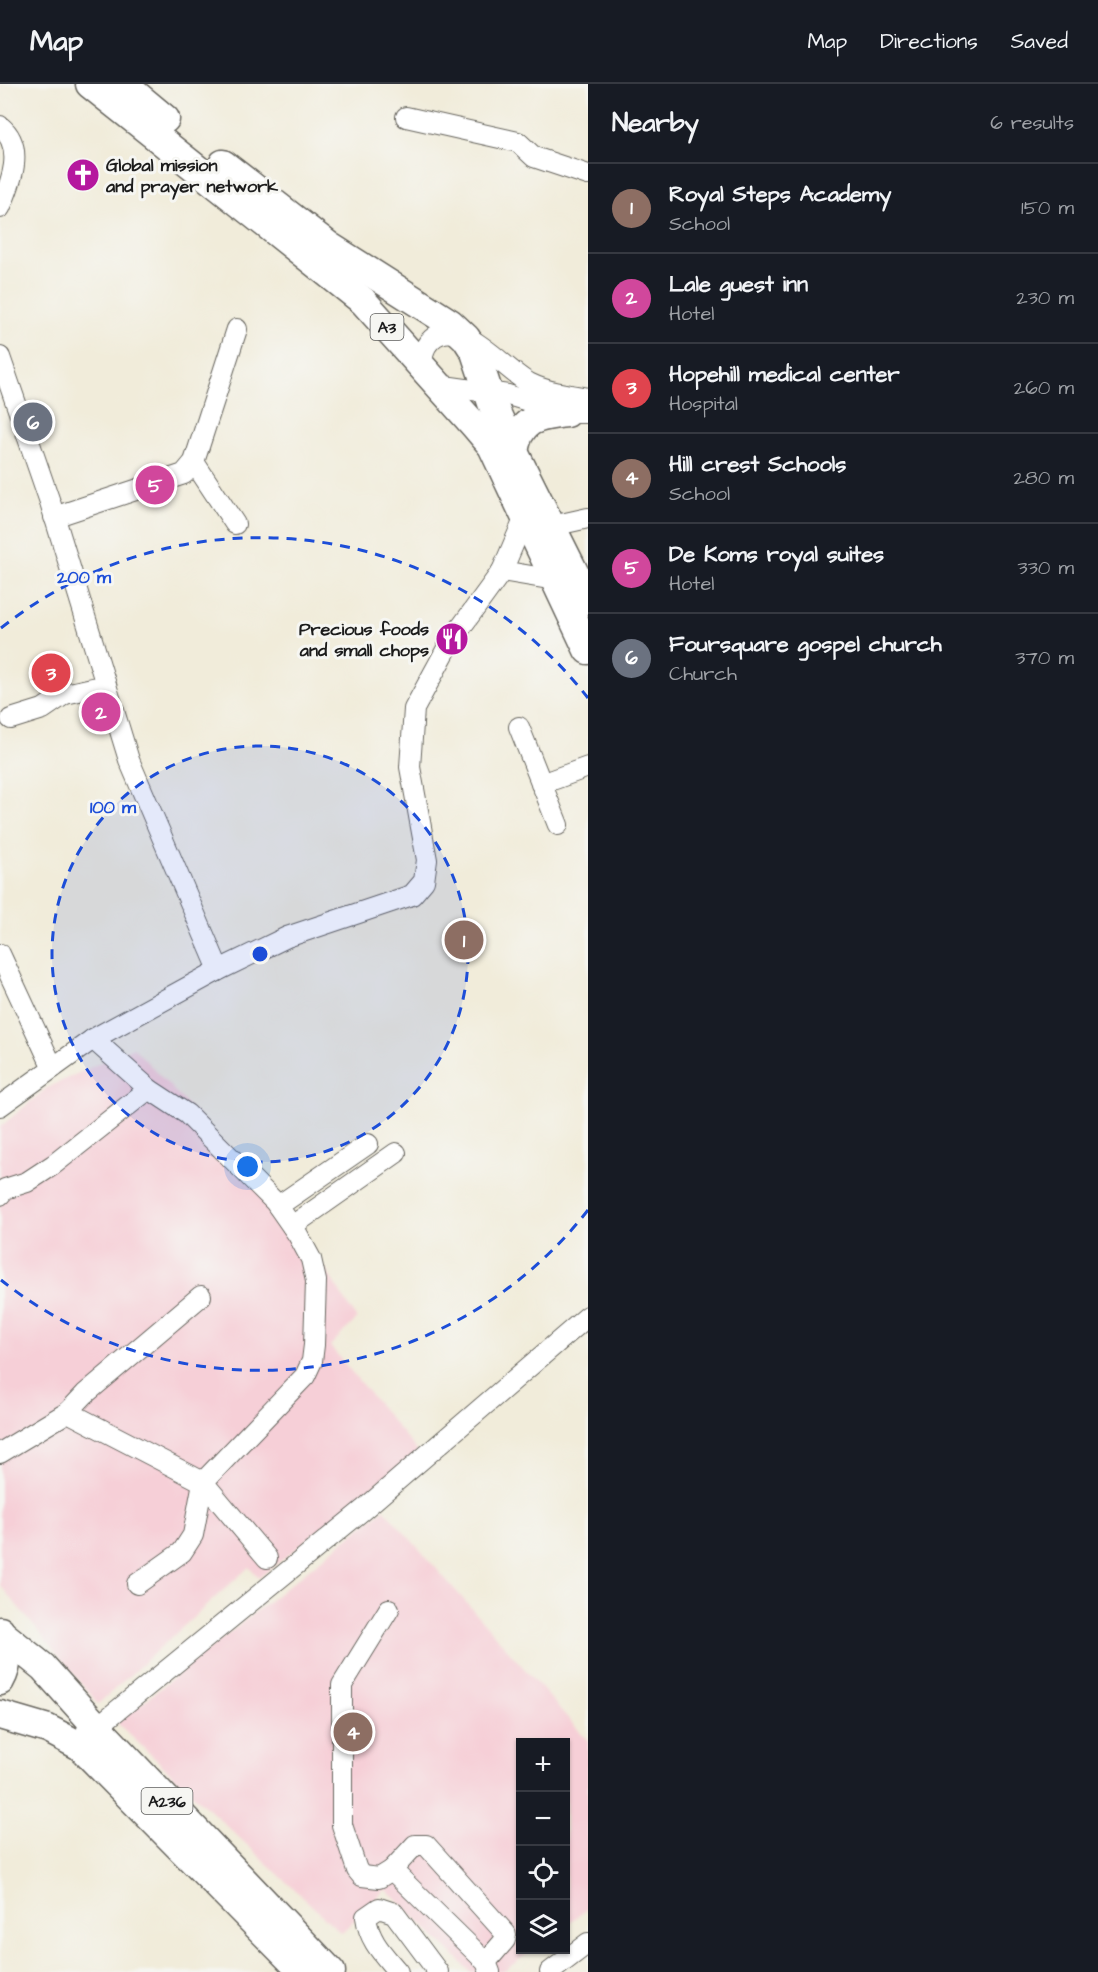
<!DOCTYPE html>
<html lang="en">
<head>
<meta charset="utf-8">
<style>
	body { margin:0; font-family:"Architects Daughter",sans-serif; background:#20242c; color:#f1f3f6 }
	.controls { position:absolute; right:18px; bottom:18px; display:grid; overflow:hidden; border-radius:0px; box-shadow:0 2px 4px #0004 }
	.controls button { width:54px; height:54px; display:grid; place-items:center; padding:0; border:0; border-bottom:2px solid #363941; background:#171b24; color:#f1f3f6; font:30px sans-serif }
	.you { position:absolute; left:248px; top:1083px; width:21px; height:21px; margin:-15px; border:4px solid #fff; border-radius:50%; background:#1a73e8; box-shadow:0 0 0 9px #1a73e833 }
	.badge { display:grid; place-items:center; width:39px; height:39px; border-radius:50%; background:#0f766e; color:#fff; font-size:20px; font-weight:700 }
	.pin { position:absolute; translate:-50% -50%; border:3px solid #fff; box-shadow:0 2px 6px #0006 }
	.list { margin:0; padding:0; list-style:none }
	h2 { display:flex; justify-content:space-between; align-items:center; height:78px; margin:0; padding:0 24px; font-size:26px }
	h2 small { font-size:20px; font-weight:400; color:#9ea1a6 }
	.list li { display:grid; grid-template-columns:39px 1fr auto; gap:18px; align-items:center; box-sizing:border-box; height:90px; padding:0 24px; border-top:2px solid #363941 }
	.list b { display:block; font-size:22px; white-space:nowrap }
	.list p { margin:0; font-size:20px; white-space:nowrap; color:#9ea1a6 }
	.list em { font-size:20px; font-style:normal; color:#9ea1a6 }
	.icon { flex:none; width:33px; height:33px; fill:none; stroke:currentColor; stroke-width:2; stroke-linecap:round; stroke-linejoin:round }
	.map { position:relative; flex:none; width:588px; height:1888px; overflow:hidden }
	header { display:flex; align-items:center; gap:36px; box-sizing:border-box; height:84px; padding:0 30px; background:#171b24; border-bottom:2px solid #363941 }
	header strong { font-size:28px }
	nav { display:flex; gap:33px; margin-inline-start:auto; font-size:21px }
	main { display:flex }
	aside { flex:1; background:#171b24 }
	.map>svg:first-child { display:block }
	.built { fill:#f6cfd7 }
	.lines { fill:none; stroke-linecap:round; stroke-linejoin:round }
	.minor-casing { stroke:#67655e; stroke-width:22 }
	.highway-casing { stroke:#67655e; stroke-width:31 }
	.minor { stroke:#fff; stroke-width:20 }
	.highway { stroke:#fff; stroke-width:28 }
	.ring { fill:none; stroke:#1d4ed8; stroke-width:3; stroke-dasharray:10 8 }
	.labels { text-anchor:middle; stroke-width:6; stroke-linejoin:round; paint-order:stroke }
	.shield { fill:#f6f6f2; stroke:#5d5d5c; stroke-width:1.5 }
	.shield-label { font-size:16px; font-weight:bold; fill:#1c1c1c }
	.poi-label { font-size:18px; font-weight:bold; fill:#1c1c1c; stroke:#f6f6f2; text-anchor:start }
	.centre { fill:#1d4ed8; stroke:#f6f6f2; stroke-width:3 }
	.ring-label { font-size:18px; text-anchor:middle; font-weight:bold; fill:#1d4ed8; stroke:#f6f6f2; stroke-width:6; stroke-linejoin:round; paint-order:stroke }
</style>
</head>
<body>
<header>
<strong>Map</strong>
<nav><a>Map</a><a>Directions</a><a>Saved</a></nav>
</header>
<main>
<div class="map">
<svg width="588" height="1888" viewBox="0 0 588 1888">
	<rect width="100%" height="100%" fill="#f6f6f2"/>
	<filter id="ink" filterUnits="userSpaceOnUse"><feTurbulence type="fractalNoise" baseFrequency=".0167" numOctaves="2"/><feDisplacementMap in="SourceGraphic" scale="12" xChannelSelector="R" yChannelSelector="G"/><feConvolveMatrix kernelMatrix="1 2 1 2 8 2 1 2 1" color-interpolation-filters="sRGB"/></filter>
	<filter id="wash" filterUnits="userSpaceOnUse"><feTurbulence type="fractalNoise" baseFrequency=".008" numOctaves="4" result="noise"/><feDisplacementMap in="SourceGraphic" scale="24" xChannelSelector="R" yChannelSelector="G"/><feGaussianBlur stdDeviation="1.35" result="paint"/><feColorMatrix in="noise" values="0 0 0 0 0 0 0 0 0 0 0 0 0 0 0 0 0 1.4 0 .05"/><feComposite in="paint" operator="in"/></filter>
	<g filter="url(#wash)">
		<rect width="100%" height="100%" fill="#f1ecda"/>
		<g class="built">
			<path d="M133 963 293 1134 357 1235 330 1262 418 1368 259 1494 249 1483 98 1620 0 1501V1043L47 1004Z"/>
			<path d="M384 1425 588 1657V1824L566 1841V1658H520V1866H532L503 1888H471L386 1805 341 1849 117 1639Z"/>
		</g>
	</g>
	<g filter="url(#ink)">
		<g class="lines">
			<g class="minor-casing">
				<g id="minor">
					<path d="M406 33 518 58 534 73 588 91"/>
					<path d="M0 42C26 63 11 99 0 124"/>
					<path d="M0 273 50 418 129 676 219 886"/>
					<path d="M425 289C422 276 421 265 432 255 460 229 504 286 529 299 547 308 569 311 588 314"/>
					<path d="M437 301 508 311 567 329H588"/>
					<path d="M194 378 235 440"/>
					<path d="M54 433 184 390 194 378 237 245"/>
					<path d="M552 442 588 434"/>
					<path d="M502 487 555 496"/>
					<path d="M11 635 43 625 65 610 106 601"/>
					<path d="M519 643 558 741"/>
					<path d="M541 700 588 683"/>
					<path d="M0 870 53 984"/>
					<path d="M93 955 149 1005 187 1030 275 1118 298 1151 311 1175 316 1197 314 1261 312 1277 305 1292 203 1398 267 1474"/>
					<path d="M0 1022 93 955 219 886 287 853 412 811 424 797 427 776 410 683 414 625 451 557 502 487 525 433"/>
					<path d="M0 1111 5 1105 27 1098 53 1081 149 1005"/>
					<path d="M278 1122 368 1060"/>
					<path d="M292 1142 396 1069"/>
					<path d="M68 1328 85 1310 201 1212"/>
					<path d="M0 1369 68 1328 203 1398 193 1451 182 1468 137 1500"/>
					<path d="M389 1525 342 1601V1741L357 1786 362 1792 379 1794 392 1786"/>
					<path d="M87 1646 97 1643 363 1426 588 1232"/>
					<path d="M486 1878 505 1856 506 1850 426 1761H415L392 1786 486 1878 490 1888"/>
					<path d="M398 1888C383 1870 369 1857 366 1833L379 1824 394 1829 438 1888"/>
					<path d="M550 1888 588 1859"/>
				</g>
			</g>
			<g class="highway-casing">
				<g id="highway">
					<path d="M90 0 363 217 475 342 492 362 588 566"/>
					<path d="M123 0 165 35"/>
					<path d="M223 80 329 162 450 239 466 254 475 268 492 319 514 368 588 516"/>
					<path d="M514 368C519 335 537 332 567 329"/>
					<path d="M0 1547C9 1563 9 1581 0 1597"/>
					<path d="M2 1550 43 1583 97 1643 331 1888"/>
					<path d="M0 1631 48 1645 80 1662 303 1888"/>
				</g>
			</g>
			<use href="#minor" class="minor"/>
			<use href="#highway" class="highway"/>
		</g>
	</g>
	<circle cx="260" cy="870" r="208" fill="#1d4ed8" fill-opacity=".12"/>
	<g class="ring">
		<circle cx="260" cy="870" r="208"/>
		<path d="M588 1126A416 416 0 0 1 1 1196M1 544A416 416 0 0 1 588 614"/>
	</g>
	<defs>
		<g id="church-disc" transform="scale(1.725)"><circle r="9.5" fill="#b5179e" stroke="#f6f6f2"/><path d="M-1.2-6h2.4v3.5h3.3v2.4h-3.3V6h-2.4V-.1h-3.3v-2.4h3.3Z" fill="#fff"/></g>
		<g id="restaurant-disc" transform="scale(1.725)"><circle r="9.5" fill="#b5179e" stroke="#f6f6f2"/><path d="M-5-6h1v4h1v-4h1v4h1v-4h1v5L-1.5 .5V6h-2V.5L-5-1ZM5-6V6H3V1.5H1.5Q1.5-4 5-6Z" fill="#fff"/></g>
	</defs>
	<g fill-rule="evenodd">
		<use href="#church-disc" x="83" y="91"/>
		<use href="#restaurant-disc" x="452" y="555"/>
	</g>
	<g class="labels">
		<g class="shield">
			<rect x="370.5" y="230" width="33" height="26" rx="4.5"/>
			<rect x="141.5" y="1704" width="51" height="26" rx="4.5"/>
		</g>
		<g class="shield-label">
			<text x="387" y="249">A3</text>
			<text x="167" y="1723">A236</text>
		</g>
		<g class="poi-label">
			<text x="106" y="87">Global mission<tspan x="106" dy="21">and prayer network</tspan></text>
			<text x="429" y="551" text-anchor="end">Precious foods<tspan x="429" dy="21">and small chops</tspan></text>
		</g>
	</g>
	<circle cx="260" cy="870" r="9" class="centre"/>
	<g class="ring-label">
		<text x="84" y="499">200 m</text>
		<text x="113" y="729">100 m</text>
	</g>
</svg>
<div class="controls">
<button>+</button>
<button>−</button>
<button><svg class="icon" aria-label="locate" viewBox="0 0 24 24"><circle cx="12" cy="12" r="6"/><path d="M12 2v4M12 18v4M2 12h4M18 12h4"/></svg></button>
<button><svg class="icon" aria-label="layers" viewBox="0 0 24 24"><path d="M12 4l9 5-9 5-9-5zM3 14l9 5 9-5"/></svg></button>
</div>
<div class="you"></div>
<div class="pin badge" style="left:464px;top:856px;background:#8d6e63">1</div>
<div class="pin badge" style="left:101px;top:628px;background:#d1479c">2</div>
<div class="pin badge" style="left:51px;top:589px;background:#e0444e">3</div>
<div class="pin badge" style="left:353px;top:1648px;background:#8d6e63">4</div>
<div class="pin badge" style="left:155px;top:401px;background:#d1479c">5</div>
<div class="pin badge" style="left:33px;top:338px;background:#6b7280">6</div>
</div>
<aside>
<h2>Nearby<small>6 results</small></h2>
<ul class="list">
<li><span class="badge" style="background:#8d6e63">1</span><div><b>Royal Steps Academy</b><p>School</p></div><em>150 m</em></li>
<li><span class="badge" style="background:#d1479c">2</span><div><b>Lale guest inn</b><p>Hotel</p></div><em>230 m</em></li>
<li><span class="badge" style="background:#e0444e">3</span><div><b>Hopehill medical center</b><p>Hospital</p></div><em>260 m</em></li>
<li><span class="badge" style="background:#8d6e63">4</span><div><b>Hill crest Schools</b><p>School</p></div><em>280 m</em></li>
<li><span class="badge" style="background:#d1479c">5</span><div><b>De Koms royal suites</b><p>Hotel</p></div><em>330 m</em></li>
<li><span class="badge" style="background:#6b7280">6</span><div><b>Foursquare gospel church</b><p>Church</p></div><em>370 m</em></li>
</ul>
</aside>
</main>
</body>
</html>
